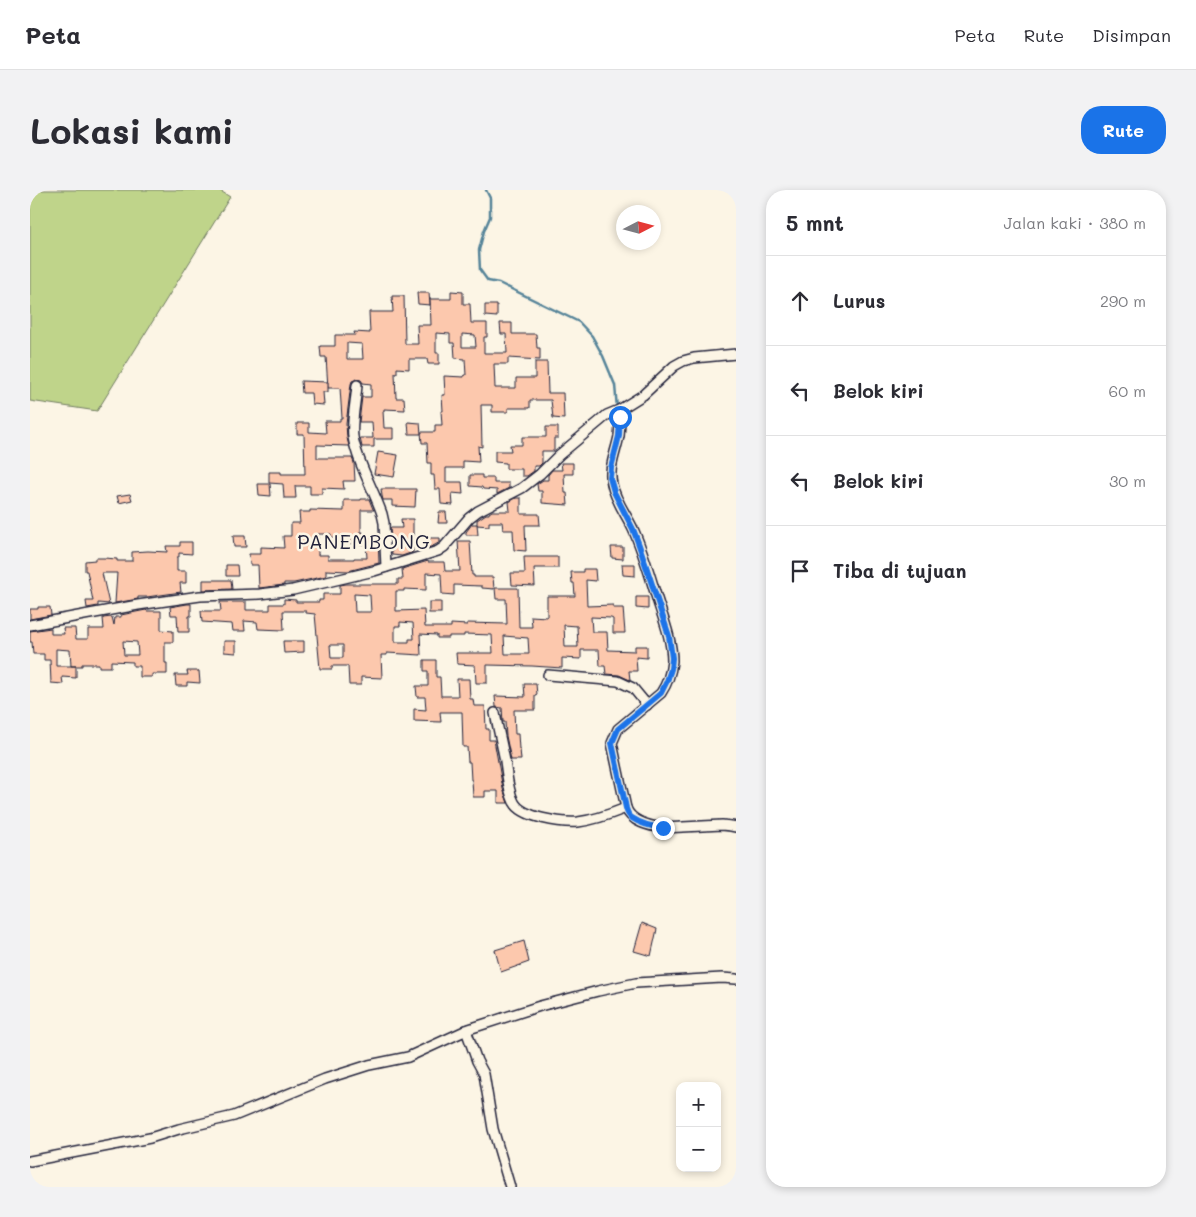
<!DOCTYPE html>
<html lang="id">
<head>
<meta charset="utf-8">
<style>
	body { margin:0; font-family:Mali,sans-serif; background:#f2f2f3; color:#2b2b33 }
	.controls { position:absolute; right:15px; bottom:15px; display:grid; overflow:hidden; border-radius:10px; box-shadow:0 2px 8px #0003 }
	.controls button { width:45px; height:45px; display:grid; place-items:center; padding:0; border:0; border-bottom:1px solid #e1e1e2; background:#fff; color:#2b2b33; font:25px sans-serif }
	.compass { position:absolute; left:586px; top:15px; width:45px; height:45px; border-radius:50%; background:#fff; box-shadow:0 2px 8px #0003; rotate:84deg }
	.stop { position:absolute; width:15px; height:15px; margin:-11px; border:4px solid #1a73e8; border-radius:50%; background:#fff }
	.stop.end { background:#1a73e8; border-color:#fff; box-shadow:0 1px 5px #0008 }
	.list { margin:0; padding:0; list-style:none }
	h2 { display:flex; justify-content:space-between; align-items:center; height:65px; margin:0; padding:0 20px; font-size:21px }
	h2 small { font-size:16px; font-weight:400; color:#7c7c81 }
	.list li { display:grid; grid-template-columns:32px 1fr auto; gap:15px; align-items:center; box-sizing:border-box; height:90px; padding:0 20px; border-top:1px solid #e1e1e2 }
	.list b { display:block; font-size:19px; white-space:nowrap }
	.list em { font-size:16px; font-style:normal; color:#7c7c81 }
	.icon { flex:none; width:28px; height:28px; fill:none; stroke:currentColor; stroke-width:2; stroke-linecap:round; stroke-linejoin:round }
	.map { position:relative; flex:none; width:706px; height:997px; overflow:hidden; border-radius:20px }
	header { display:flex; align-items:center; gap:30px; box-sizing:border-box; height:70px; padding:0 25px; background:#fff; border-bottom:1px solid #e1e1e2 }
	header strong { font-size:24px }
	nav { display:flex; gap:28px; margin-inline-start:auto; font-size:18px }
	.intro { display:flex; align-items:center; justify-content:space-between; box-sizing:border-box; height:120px; padding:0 30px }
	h1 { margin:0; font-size:35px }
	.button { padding:12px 22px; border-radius:20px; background:#1a73e8; color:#fff; font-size:18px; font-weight:700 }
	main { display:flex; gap:30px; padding:0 30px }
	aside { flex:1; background:#fff; border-radius:20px; box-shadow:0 2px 8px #0003 }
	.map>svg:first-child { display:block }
	.green { fill:#bfd48a; stroke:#707b62 }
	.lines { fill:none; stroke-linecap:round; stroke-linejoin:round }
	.stream { stroke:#568499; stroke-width:2.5 }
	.building { fill:#fcc8ad; stroke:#22223b; fill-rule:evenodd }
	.minor-casing { stroke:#22223b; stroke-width:12 }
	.minor { stroke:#fcf5e5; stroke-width:9 }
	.route { stroke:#1a73e8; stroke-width:6 }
	.labels { text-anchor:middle; stroke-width:5; stroke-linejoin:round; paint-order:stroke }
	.quarter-label { font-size:20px; letter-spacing:1px; fill:#22223b; stroke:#fcf5e5 }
</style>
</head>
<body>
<header>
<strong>Peta</strong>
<nav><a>Peta</a><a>Rute</a><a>Disimpan</a></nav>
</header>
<div class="intro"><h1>Lokasi kami</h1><a class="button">Rute</a></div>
<main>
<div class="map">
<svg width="706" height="997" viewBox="0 0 706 997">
	<rect width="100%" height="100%" fill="#fcf5e5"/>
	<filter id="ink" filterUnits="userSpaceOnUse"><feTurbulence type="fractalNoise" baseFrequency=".02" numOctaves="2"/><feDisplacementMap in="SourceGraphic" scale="10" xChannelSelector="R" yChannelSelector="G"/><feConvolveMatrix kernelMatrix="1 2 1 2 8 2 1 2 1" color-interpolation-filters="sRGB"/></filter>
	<g filter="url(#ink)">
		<path class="green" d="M0 0H189L200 7 67 221 0 211Z"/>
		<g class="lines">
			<path class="stream" d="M456 0 460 8V27L454 41 449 60 450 80 458 91 469 93 549 132 562 146 573 166 585 195 587 219"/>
		</g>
		<g class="building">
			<path d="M421 101 433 102V114H440L441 133H457V147H454V163H477L476 144H471L470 133H482V144H506L507 158H510V170L478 168V174H464L465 198H486V188H505V172H517L518 203H533L534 229 523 228 521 210H500V218H478V222H462V215H451L452 257 448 256 449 272 433 271V278H416V292H432L433 304 422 303 423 315 411 314 410 299H405L404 285H401V273H398L397 253H392L391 242H405V235H412L411 221H413L412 205H415L414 186 434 187V185H436L435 169 425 168 424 153H420V144L406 143V163H409V174H398L397 169H379V179L367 178V183H365L366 208H374L375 220 354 219V221H353L354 238H363V249H344V257H332L330 248H343L342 232H329L332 207H341V194L333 193 331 190 327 189 322 191 321 194 316 234 317 248 319 256 287 255V268H322L324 273 325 291H313L314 299 292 298V304H280V296H265L266 308H254L253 294 239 293V282H251V284H275L274 244H267V233H279V242L296 243 295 231H310V228H312L310 198H298L296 167H291L290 156H305V145H325L324 142 340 143 339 122H363L362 106H374L375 154H388L387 135H401L400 109H421ZM432 144 445 145 446 157H432ZM317 153 332 154 333 169H317Z"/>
			<path d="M387 103H399L400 115 388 114Z"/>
			<path d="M455 115H467V127L455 126Z"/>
			<path d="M271 191 298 192V202H293L294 215 282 214 281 203H272Z"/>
			<path d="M378 232 390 233 391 244H379Z"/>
			<path d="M516 237H528V248H524V261H512V273L509 276H504V281L497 286H492V279H476V273L465 272V261H481L480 255H492V247H516Z"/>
			<path d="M348 262 368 265 364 287 344 284Z"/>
			<path d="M531 273H543V284H534L535 303H537L538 315 512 313V301H508L507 294 513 290H518V285L522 280H532Z"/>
			<path d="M440 285H452V288H464V293H479V298L467 304V300L453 299 452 297 440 296Z"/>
			<path d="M228 294H240L241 306 229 305Z"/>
			<path d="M351 299H386L385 317 362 316V310H353L352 306Z"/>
			<path d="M100 304 102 310 89 313 87 306Z"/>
			<path d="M486 308H491V324H509L510 335H495L496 361 484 360 483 340H473L472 332H459V336L447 335V330L456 324H459V323L462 321H480L479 312Z"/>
			<path d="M331 309H339L343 319 344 320H331V342H333V347H348L349 373 318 381 296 380V386L264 393H254V395L229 398 228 375H220L219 364H231V357L254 358 253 346H261V333H270L269 322H280V320L314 321V310H331ZM288 344H301V347L321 348V354H336L337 368H324V369H298V365H288Z"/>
			<path d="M409 322H416L417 333H408Z"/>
			<path d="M371 329H383V362L372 366 362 365 360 338H372Z"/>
			<path d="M442 334H447L448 345H436V342Z"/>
			<path d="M203 346H215L216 357H204Z"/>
			<path d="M398 348H410V352L405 355 398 358Z"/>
			<path d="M428 351H440L442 385H444V387H463L464 399 452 398V396L424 395V405L412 404 411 384 396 383V400L374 399V401H366V421L394 420 395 437H421V434L437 435V433L477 434 476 409H466L465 398H488L489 437H502L501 426 517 427V406H545L544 393H542L541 382H553V379H565L566 391 556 390 557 416 583 415V418H593L595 443H583V429L581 428 561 427 562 442H577L578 460 605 461V456H617V468L606 467 607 481H599L600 490 589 485 576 484 575 476H570L569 460H551V469L532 468V478L502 476 457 475V493H446L445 475 427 474 426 463H463L462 445 434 444V446H419V448H407V445L390 444 391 465 357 463V465H351L352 488 331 487V495H319L318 476H302V479H290L285 424 276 423V421H253L254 440 228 439 227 432 214 431 215 441H203L202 434 172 432 171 421H191L190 412H216V420H240V414H254V409L266 410V412H289V410H293V404H310V395L316 394H368V389H373L372 379 398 371V372H414L415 381H430ZM324 404 340 405 341 422H325ZM370 432 383 433 384 449H379V452H365V436H370ZM534 435 547 436 548 457H535ZM474 446 498 448 499 464H475ZM300 455H313V468H301Z"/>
			<path d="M150 352H162V364L149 363V367H147V381H156V393H150L151 402 117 407H108V409L85 413 87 383H72L79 414 68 413V416L57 418 56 411H63L57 381H55V371L65 370V368H74L87 369V371H102V362L118 361 137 362 136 356H150Z"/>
			<path d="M581 357H593V369L582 368Z"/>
			<path d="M494 367H528V378H504L505 396 482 395 481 383H495Z"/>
			<path d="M592 374H605V386L593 385Z"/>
			<path d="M196 375H207L208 386H196Z"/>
			<path d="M173 390H201L202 399 173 400Z"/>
			<path d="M606 407H618V419L606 418Z"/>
			<rect x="399" y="412" width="12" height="11"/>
			<path d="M157 414H161V426H159V442H148L147 425H141L140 417Z"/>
			<path d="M8 417H20L21 425 0 429V419H8Z"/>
			<path d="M116 420 117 421H131V440L143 441V452H135V473H137V484H122V487H110V476H103V472L81 471V477H69V474H52V476H41L40 460 26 459V476H46V488L32 487 33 494 21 493 20 470H14V464H3L2 452H0V441L21 438V444H34L33 438H45L46 449H58V439H74L73 428 82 427 84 435 85 427H91V425ZM93 451 107 452 108 465H94Z"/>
			<path d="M194 451H206V463L194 462Z"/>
			<path d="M253 451H274V462L254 463Z"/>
			<path d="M394 470H406V487H410L411 506H428L427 489H439L440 509H443L444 516H455L456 539H459V550H464L473 599 478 613H468V601H455V607H443L442 590H441L440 572H438L437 557H433L432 522H410L411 532 384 531V519L396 520 395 507H387L386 496H398V481H394Z"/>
			<path d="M157 481H169L170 493 157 492V496H146L145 485H158Z"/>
			<path d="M494 494H506L507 505H505V520H484L485 544H488L489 559H490L491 570H481L476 546 475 532H473L472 518 466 517 465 506 495 507Z"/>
			<path d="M612 733 627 739 621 766 604 761Z"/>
			<path d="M494 751 499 772 471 782 465 760Z"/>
		</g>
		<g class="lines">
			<g class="minor-casing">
				<g id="minor">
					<path d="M327 195C326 211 321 231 323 247 327 272 344 300 352 324L354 333 356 377"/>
					<path d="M591 219C590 228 590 237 589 246 586 262 578 278 582 294 585 310 596 324 603 339 614 363 621 390 629 415 635 433 642 452 642 471 641 482 637 494 631 503L588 539 582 553 596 618C601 632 619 636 633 638L692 635 701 636 706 637"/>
					<path d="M0 435 108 415 170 406 230 404 263 400 344 381 408 361 414 357 439 328 448 321 492 298 510 284 529 265 570 231 577 225 589 220 613 205 644 176 653 171 664 168 706 164"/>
					<path d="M518 485 588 491 603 498 617 515"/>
					<path d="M465 523C468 539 472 555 475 571 477 584 478 601 484 612 492 628 532 633 548 632 564 630 581 624 596 618"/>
					<path d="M436 840 447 871 454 884 463 939 480 997"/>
					<path d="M0 971 120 948 149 939 204 926 295 889 339 875 378 867 439 839 510 816 568 801 606 793 692 788 706 789"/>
				</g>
			</g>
			<use href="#minor" class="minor"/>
		</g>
	</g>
	<g class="lines" filter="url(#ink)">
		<path class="route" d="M590 227 589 246 581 278 580 288 584 302 603 339 609 355 639 446 642 468 641 479 637 491 631 503 588 539 582 553 596 618C597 622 598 626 602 628 611 634 624 637 633 638"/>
	</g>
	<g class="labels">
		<g class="quarter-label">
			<text x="334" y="359">PANEMBONG</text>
		</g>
	</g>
</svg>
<div class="controls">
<button>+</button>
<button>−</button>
</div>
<svg class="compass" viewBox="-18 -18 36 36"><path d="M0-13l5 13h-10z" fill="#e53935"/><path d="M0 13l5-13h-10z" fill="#7c7c81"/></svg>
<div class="stop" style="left:590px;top:227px"></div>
<div class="stop end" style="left:633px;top:638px"></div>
</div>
<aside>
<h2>5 mnt<small>Jalan kaki · 380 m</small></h2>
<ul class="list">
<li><svg class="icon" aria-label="ahead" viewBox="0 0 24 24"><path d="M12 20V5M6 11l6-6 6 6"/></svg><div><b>Lurus</b></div><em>290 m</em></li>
<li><svg class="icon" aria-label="left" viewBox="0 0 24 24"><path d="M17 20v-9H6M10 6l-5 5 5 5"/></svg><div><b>Belok kiri</b></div><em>60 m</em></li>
<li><svg class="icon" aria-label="left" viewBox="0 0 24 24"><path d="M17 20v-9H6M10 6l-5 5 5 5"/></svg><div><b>Belok kiri</b></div><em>30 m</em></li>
<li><svg class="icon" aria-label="arrive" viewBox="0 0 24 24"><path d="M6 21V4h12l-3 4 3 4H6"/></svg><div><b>Tiba di tujuan</b></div></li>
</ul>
</aside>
</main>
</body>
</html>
